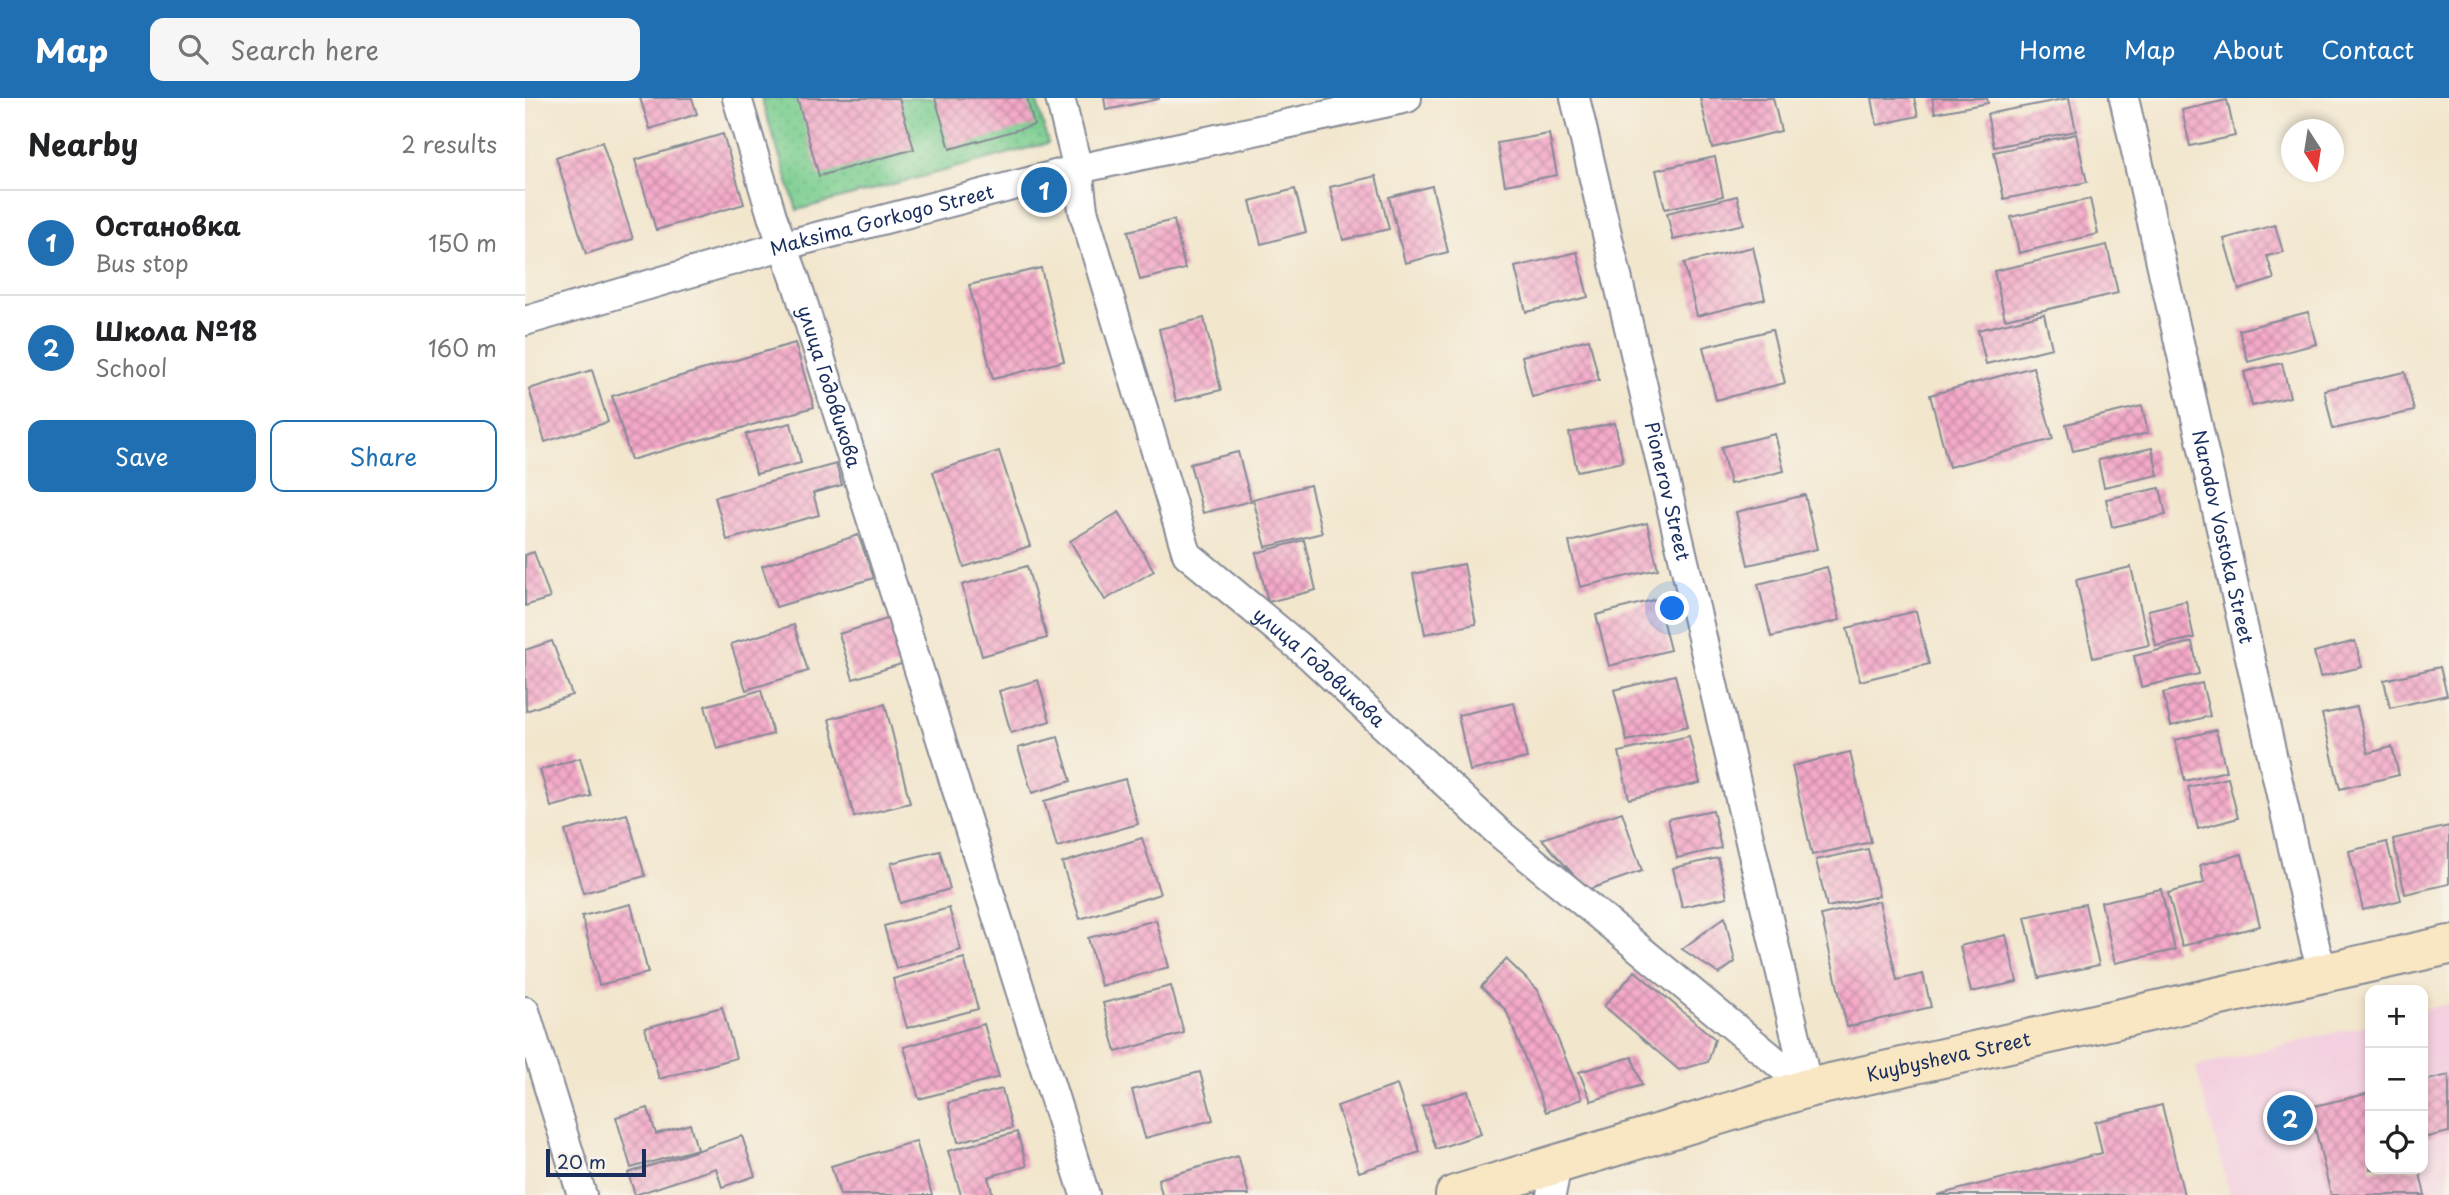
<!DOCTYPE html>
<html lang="en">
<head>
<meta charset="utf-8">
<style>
	body { margin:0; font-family:"Playpen Sans",sans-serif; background:#f6f6f6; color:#202124 }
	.controls { position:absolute; right:21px; bottom:21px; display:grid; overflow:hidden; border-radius:14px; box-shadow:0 4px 10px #0003 }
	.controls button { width:63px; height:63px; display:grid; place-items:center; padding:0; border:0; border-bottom:2px solid #e0e0e0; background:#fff; color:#202124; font:35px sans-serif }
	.compass { position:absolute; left:1756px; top:21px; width:63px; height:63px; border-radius:50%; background:#fff; box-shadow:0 4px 10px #0003; rotate:168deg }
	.scale { position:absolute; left:21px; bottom:18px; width:100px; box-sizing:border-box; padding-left:7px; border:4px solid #1b2f5e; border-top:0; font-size:19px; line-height:24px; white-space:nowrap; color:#1b2f5e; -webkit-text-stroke:5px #f7f3e8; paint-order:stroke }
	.you { position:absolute; left:1148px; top:511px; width:24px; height:24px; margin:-18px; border:5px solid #fff; border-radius:50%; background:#1a73e8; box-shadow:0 0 0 10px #1a73e833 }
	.badge { display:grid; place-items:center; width:46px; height:46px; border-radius:50%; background:#1f6fb2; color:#fff; font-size:23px; font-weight:700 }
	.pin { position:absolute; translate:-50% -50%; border:4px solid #fff; box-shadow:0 2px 7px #0006 }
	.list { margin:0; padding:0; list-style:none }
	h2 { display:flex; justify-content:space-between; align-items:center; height:91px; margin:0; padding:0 28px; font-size:30px }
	h2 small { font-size:23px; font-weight:400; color:#757577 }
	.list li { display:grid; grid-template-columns:46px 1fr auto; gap:21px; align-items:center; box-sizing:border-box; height:105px; padding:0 28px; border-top:2px solid #e0e0e0 }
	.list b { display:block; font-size:26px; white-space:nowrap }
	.list p { margin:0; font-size:23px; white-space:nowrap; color:#757577 }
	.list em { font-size:23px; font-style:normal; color:#757577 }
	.actions { display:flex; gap:14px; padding:21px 28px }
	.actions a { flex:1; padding:16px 0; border:2px solid #1f6fb2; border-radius:14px; text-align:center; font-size:24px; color:#1f6fb2 }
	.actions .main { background:#1f6fb2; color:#fff }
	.icon { flex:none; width:38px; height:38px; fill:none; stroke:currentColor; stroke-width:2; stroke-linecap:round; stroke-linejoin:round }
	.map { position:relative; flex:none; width:1924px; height:1097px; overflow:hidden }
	header { display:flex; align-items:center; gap:42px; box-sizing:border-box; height:98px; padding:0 35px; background:#1f6fb2; color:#fff }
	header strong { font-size:33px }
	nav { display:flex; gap:38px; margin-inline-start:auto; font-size:24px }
	.search { width:490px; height:63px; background:#f6f6f6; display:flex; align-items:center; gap:18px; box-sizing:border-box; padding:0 24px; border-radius:14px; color:#757577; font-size:26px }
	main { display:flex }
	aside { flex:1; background:#fff }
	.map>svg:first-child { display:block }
	.built { fill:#f3cfe0 }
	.grass { fill:url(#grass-dots); stroke:#4a7e76; stroke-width:2 }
	.building { fill:url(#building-cross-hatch) }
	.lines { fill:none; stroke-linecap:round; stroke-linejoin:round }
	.street-casing { stroke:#868a96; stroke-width:32 }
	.secondary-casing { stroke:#868a96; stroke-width:42 }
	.street { stroke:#fff; stroke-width:28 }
	.secondary { stroke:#f9e7c3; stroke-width:38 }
	.labels { text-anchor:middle; stroke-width:6; stroke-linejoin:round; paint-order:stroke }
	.street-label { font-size:19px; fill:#1b2f5e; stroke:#f7f3e8 }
</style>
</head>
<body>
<header>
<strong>Map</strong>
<div class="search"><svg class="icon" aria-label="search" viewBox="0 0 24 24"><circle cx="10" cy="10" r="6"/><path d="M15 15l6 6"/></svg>Search here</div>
<nav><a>Home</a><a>Map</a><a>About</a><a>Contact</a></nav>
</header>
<main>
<aside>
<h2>Nearby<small>2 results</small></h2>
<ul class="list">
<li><span class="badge">1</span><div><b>Остановка</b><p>Bus stop</p></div><em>150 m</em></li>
<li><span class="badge">2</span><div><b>Школа №18</b><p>School</p></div><em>160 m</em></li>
</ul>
<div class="actions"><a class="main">Save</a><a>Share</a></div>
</aside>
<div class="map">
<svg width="1924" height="1097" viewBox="0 0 1924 1097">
	<defs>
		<pattern id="grass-dots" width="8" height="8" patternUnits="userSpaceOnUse" patternTransform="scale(1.75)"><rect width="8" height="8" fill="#79cd8f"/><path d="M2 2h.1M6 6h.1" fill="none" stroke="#68b07e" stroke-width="1.8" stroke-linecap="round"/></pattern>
		<pattern id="building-cross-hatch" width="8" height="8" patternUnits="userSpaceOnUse" patternTransform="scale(1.75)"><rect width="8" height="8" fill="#f4a9c8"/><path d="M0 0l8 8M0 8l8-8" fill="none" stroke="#c58aa6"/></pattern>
	</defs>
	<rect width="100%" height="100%" fill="#f7f3e8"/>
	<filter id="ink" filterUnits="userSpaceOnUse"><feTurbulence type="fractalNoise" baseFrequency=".0143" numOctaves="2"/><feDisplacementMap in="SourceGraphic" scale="14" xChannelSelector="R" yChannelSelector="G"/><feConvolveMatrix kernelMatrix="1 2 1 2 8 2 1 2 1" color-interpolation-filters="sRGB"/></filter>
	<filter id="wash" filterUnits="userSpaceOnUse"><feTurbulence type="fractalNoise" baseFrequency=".00686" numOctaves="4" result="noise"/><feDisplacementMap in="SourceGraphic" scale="28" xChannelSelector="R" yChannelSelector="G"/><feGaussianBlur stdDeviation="1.57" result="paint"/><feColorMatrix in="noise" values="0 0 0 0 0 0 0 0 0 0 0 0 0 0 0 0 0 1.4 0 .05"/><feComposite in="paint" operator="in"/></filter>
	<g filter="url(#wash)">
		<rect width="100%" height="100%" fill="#f2e6cd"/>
		<path class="built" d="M1924 906V1097H1705L1671 969 1845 926V1071H1898V912Z"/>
		<path class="grass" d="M236 0H511L523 45 272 112Z"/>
		<g id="blocks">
			<g class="building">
				<path d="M115 0H167L172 16 125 31Z"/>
				<path d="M272 0H374L389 51 294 78Z"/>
				<path d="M410 0H502L509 27 425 51Z"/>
				<path d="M579 0H634V1L581 12Z"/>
				<path d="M1175 0H1248L1256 33 1187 50Z"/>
				<path d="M1347 0H1389L1393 18 1352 27Z"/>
				<path d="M1407 0H1462L1463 5 1410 15Z"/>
				<path d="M1544 0 1551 33 1469 49 1462 16Z"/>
				<path d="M1702 2 1710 38 1665 48 1657 12Z"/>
				<path d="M198 36 219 106 131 132 110 62Z"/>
				<path d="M1024 36 1032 77 980 87 972 45Z"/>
				<path d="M1551 36 1562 84 1479 101 1469 54Z"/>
				<path d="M77 44 108 141 61 156 31 59Z"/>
				<path d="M1190 59 1198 98 1140 111 1131 72Z"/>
				<path d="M851 78 864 131 818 142 805 89Z"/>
				<path d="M907 88 923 154 880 165 864 99Z"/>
				<path d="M770 91 781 134 736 146 725 103Z"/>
				<path d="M1212 98 1219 126 1148 142 1142 115Z"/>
				<path d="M1565 101 1573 136 1494 155 1486 119Z"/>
				<path d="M649 122 660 171 615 182 603 133Z"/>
				<path d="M1750 127 1758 154 1742 158 1749 181 1714 192 1699 141Z"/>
				<path d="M1582 147 1593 195 1480 221 1469 173Z"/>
				<path d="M1228 149 1240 201 1172 218 1159 165Z"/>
				<path d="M1052 154 1063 199 1001 214 990 169Z"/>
				<path d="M516 170 539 263 468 281 444 187Z"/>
				<path d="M1783 214 1791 246 1723 264 1714 232Z"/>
				<path d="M1519 216 1527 250 1461 266 1453 232Z"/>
				<path d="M679 220 696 292 651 303 634 231Z"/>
				<path d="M1247 232 1260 285 1191 302 1178 249Z"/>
				<path d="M1064 241 1074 282 1007 299 997 258Z"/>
				<path d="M270 245 289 309 106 362 87 298Z"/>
				<path d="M1757 265 1765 299 1727 308 1719 274Z"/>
				<path d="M1508 269 1528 341 1424 369 1405 297Z"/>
				<path d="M67 272 83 324 20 344 4 291Z"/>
				<path d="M1880 274 1889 313 1808 331 1799 292Z"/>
				<path d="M1617 308 1623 335 1548 353 1541 326Z"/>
				<path d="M266 325 276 365 231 376 221 336Z"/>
				<path d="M1090 325 1098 364 1052 373 1044 335Z"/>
				<path d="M1250 336 1259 373 1205 386 1196 349Z"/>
				<path d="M1627 350 1633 377 1579 389 1573 362Z"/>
				<path d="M474 353 505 448 439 469 408 374Z"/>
				<path d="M713 354 726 403 678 415 665 366Z"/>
				<path d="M311 366 317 387 288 395 294 417 202 442 190 399Z"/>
				<path d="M785 387 797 435 741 449 728 401Z"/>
				<path d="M1635 390 1641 417 1587 429 1581 401Z"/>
				<path d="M1280 397 1292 451 1223 467 1211 414Z"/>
				<path d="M594 414 629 473 580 502 545 443Z"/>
				<path d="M1122 425 1133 471 1055 489 1044 444Z"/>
				<path d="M333 437 349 480 251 509 237 468Z"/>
				<path d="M779 442 791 492 743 504 731 455Z"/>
				<path d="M9 454 25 500 0 508V457Z"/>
				<path d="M939 466 951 526 900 536 888 476Z"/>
				<path d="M502 468 522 540 457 558 437 487Z"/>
				<path d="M1302 469 1315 522 1246 539 1233 486Z"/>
				<path d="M1606 469 1624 547 1568 560 1551 482Z"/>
				<path d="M1132 501 1145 552 1084 568 1071 517Z"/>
				<path d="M1661 503 1669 540 1631 548 1623 512Z"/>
				<path d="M1391 513 1404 566 1335 583 1322 530Z"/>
				<path d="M375 517 389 562 328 581 314 536Z"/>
				<path d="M269 527 283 573 221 592 206 546Z"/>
				<path d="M27 543 47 597 1 613 0 552Z"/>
				<path d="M1830 543 1837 569 1795 579 1789 554Z"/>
				<path d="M1667 544 1674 576 1616 589 1609 558Z"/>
				<path d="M1915 569 1922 597 1865 610 1859 582Z"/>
				<path d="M1150 577 1163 628 1102 643 1089 592Z"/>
				<path d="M513 582 525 623 486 635 474 593Z"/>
				<path d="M1677 585 1685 618 1646 628 1638 595Z"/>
				<path d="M236 592 248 636 192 651 180 608Z"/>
				<path d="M989 605 1002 660 945 673 933 617Z"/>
				<path d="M360 606 385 705 329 719 304 621Z"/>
				<path d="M1832 609 1843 655 1867 649 1874 677 1815 691 1797 616Z"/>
				<path d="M1691 632 1701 673 1660 683 1650 642Z"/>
				<path d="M1164 638 1175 685 1104 701 1094 654Z"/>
				<path d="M533 639 546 683 507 695 493 650Z"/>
				<path d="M1325 654 1346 744 1287 757 1267 668Z"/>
				<path d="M55 660 66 698 26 709 15 672Z"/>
				<path d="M1703 680 1713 720 1673 731 1663 689Z"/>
				<path d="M600 681 613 726 532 749 519 703Z"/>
				<path d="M1188 712 1196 750 1152 760 1143 721Z"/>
				<path d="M1097 714 1117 773 1062 792 1017 741Z"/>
				<path d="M102 716 120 778 58 795 40 733Z"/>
				<path d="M1924 728V786L1880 796 1868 741Z"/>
				<path d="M617 740 635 796 555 821 537 765Z"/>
				<path d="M1862 744 1876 802 1838 812 1824 753Z"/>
				<path d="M1343 751 1354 798 1302 809 1291 762Z"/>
				<path d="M415 753 425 791 375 805 366 765Z"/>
				<path d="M1717 756 1735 828 1657 848 1643 795 1679 785 1675 767Z"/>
				<path d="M1193 760 1202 799 1157 809 1148 770Z"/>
				<path d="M1636 791 1650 852 1590 865 1576 804Z"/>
				<path d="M1354 803 1372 882 1398 876 1406 909 1322 929 1296 817Z"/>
				<path d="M106 806 123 875 74 887 57 818Z"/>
				<path d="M1560 806 1574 867 1514 880 1500 819Z"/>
				<path d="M424 810 436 852 371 871 359 828Z"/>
				<path d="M1200 819 1210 864 1194 876 1157 851Z"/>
				<path d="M631 822 644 869 576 888 563 840Z"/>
				<path d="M1481 837 1492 884 1446 894 1435 848Z"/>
				<path d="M439 860 453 911 382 930 368 881Z"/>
				<path d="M981 861 1013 892 1057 1001 1021 1014 981 912 956 889Z"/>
				<path d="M1110 873 1190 941 1183 964 1154 972 1079 908Z"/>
				<path d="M646 888 659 935 591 954 578 905Z"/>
				<path d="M197 909 211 960 134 981 120 930Z"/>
				<path d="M459 926 474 979 394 1001 379 949Z"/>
				<path d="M1107 959 1117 987 1066 1003 1054 974Z"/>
				<path d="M675 974 688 1022 620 1040 607 992Z"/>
				<path d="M1924 977V1034L1898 1040V983Z"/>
				<path d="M872 987 895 1054 834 1074 812 1008Z"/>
				<path d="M477 991 487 1030 433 1044 423 1005Z"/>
				<path d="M943 993 956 1036 911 1051 897 1008Z"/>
				<path d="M1845 995V1071H1894L1900 1097H1806L1785 1009Z"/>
				<path d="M1637 1007 1659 1097H1412L1577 1055 1570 1024Z"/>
				<path d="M123 1010 131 1036 165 1026 172 1051 106 1070 91 1019Z"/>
				<path d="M492 1034 502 1068 463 1079 468 1097H436L423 1053Z"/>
				<path d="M217 1038 230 1078 197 1089 191 1070 110 1097 103 1075Z"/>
				<path d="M391 1043 407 1097H315L306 1068Z"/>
				<path d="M713 1058 724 1097H637L633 1081Z"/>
			</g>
		</g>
	</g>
	<g filter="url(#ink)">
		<use href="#blocks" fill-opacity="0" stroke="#868a96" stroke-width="2"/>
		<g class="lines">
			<g class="street-casing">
				<g id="street">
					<path id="s1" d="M212 0 247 118 271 183 560 1097"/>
					<path id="s2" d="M535 0 553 71 558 112 662 456 785 558 973 734 1283 990"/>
					<path id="s3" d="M1050 0 1283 990"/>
					<path id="s4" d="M1599 0 1791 852 1800 875"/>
					<path id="s5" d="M0 223 260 147 553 71 882 0"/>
					<path d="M0 913 57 1097"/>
					<path d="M1026 1097 1032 1066"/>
				</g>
			</g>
			<g class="secondary-casing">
				<g id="secondary">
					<path id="s6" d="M930 1097 1283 990 1924 847"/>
				</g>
			</g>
			<use href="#street" class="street"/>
			<use href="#secondary" class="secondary"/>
		</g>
	</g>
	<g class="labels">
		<g class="street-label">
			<text dy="7" stroke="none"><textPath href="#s5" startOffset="371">Maksima Gorkogo Street</textPath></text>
			<text dy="7" stroke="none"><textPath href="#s1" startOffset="303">улица Годовикова</textPath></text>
			<text dy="7" stroke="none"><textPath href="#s3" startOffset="404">Pionerov Street</textPath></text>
			<text dy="7" stroke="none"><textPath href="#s4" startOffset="450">Narodov Vostoka Street</textPath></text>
			<text dy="7" stroke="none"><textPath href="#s2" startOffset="648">улица Годовикова</textPath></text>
			<text dy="7" stroke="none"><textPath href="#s6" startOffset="513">Kuybysheva Street</textPath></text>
		</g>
	</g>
</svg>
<div class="controls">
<button>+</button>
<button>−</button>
<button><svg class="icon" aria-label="locate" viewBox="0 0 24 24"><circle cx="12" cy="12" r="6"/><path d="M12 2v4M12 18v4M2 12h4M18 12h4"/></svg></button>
</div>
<svg class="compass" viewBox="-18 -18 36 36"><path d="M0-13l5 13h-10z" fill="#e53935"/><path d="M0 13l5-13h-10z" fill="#757577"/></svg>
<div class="scale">20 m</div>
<div class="you"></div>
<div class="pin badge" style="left:519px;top:92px">1</div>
<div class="pin badge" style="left:1765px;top:1020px">2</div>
</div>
</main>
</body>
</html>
